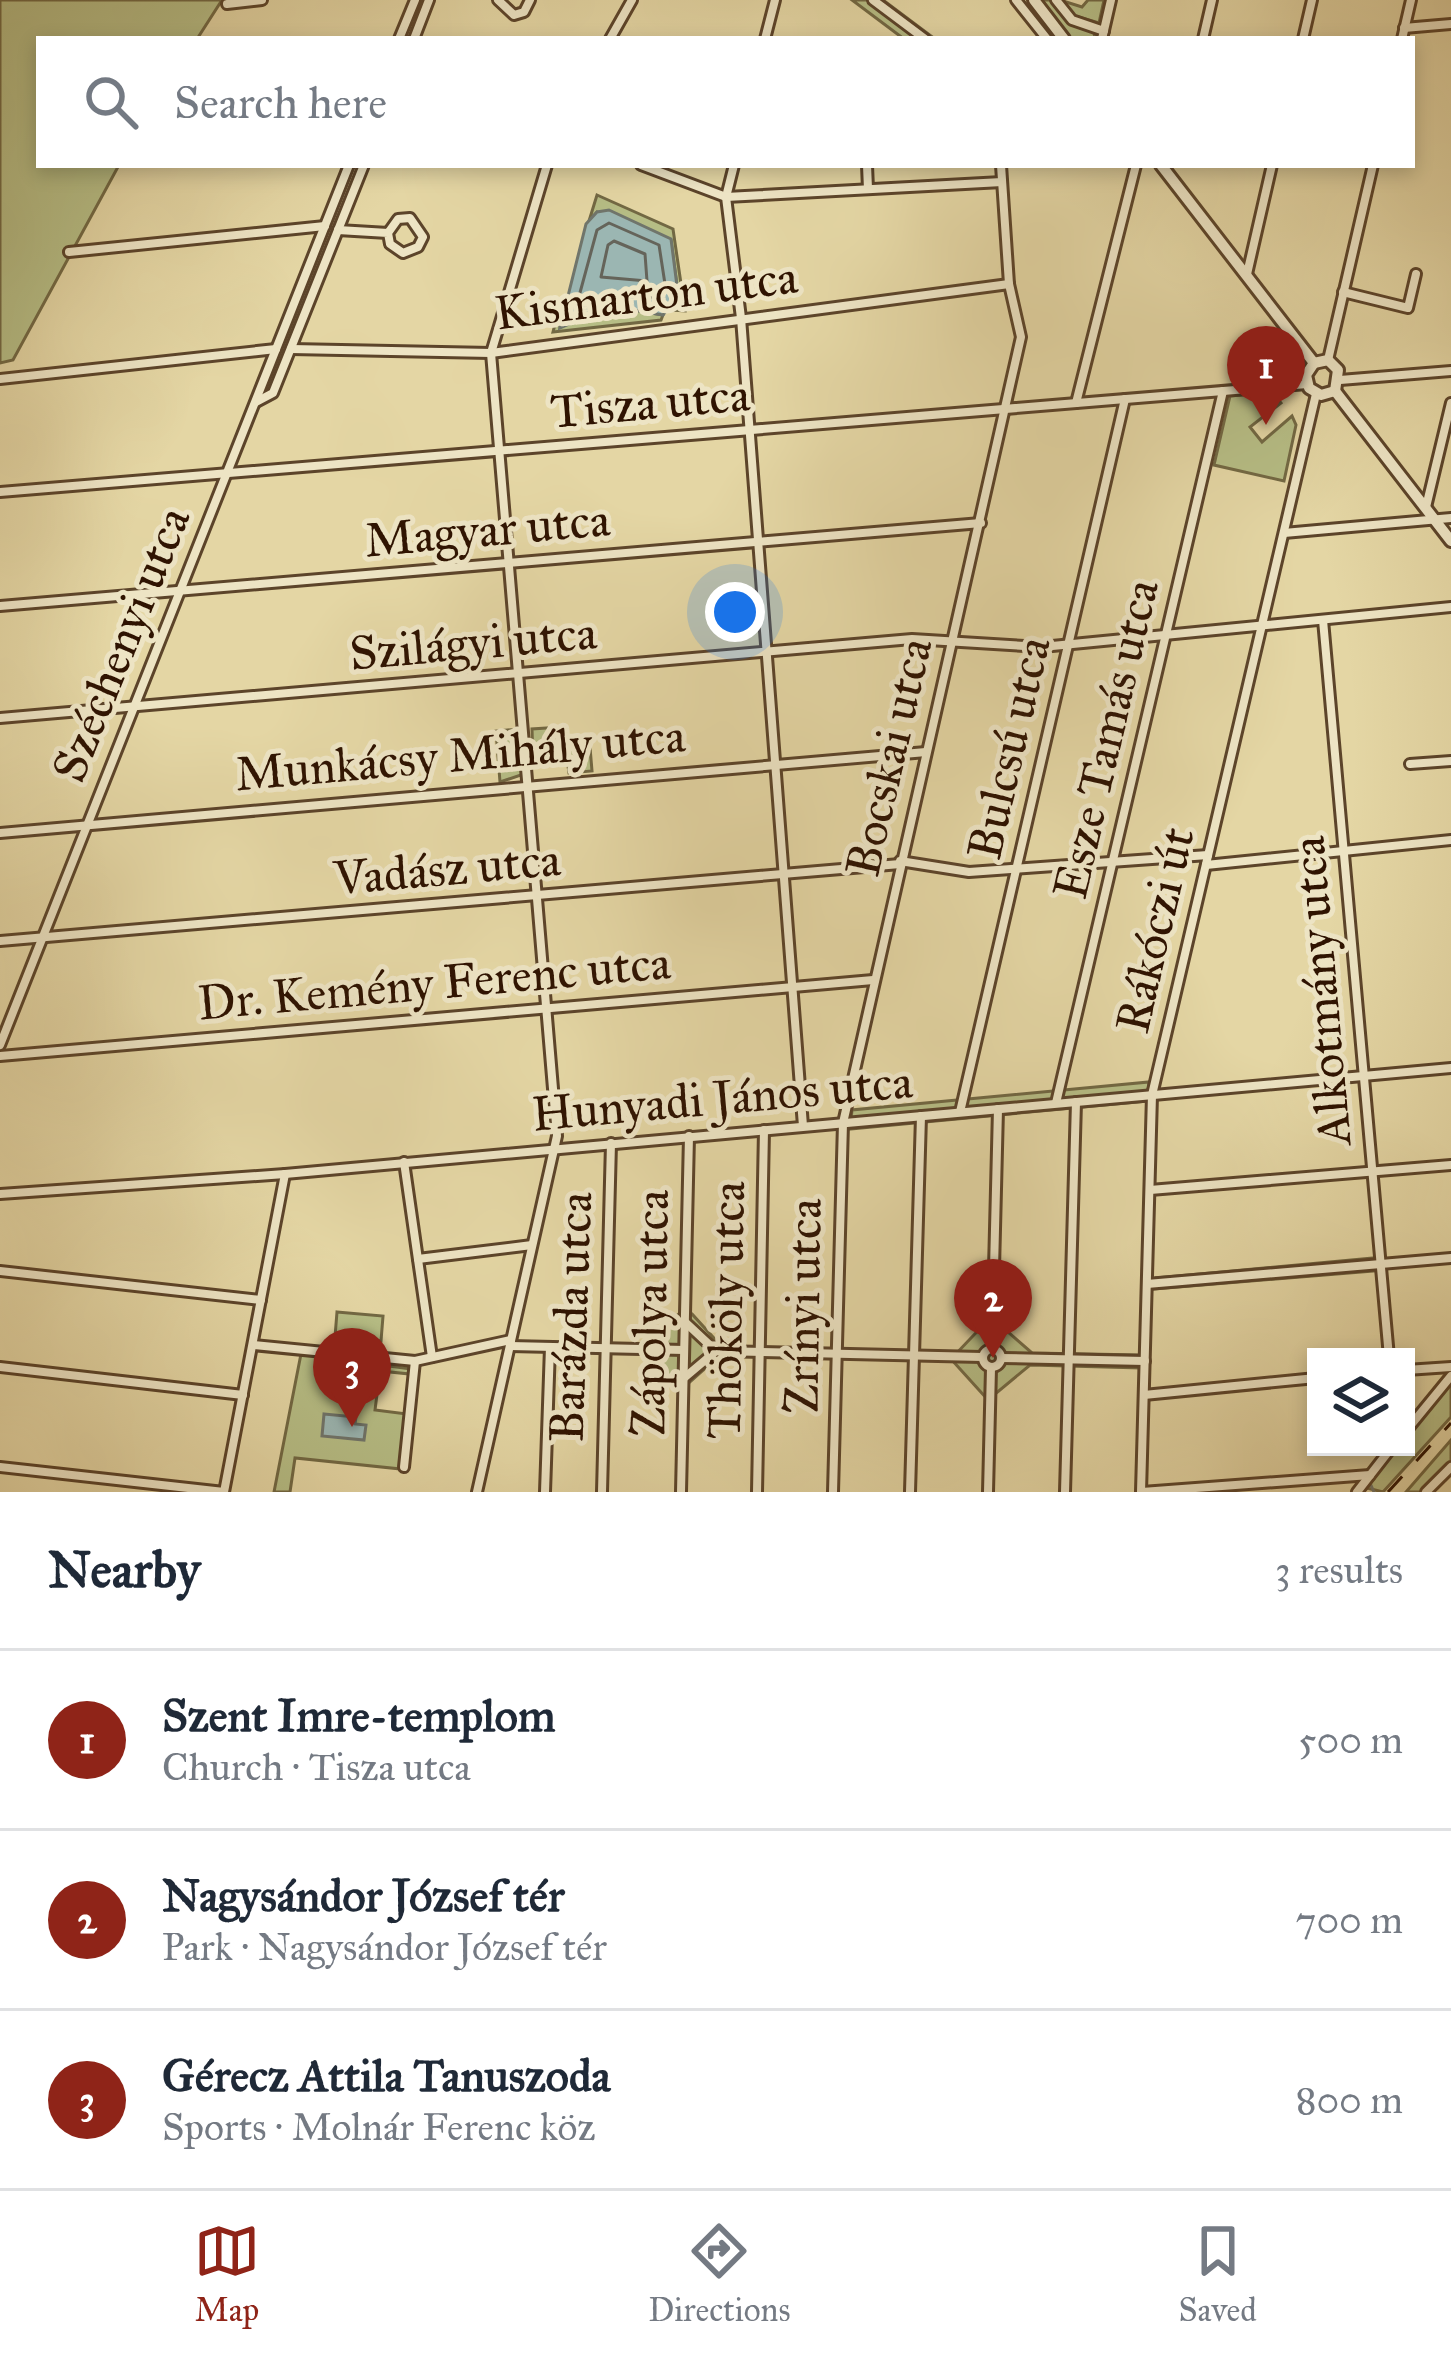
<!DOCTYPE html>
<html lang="en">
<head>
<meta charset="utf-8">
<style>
	body { margin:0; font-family:"IM FELL Great Primer",serif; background:#f2f2f3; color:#1f2937 }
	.controls { position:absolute; right:36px; bottom:36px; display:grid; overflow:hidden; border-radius:0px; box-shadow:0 6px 18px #0003 }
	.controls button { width:108px; height:108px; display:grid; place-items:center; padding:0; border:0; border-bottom:3px solid #e0e1e3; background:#fff; color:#1f2937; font:60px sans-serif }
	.you { position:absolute; left:735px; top:612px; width:42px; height:42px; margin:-30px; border:9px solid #fff; border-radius:50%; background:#1a73e8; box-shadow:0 0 0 18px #1a73e833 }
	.badge { display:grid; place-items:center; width:78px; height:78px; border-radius:50%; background:#8f2418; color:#fff; font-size:39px; font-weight:700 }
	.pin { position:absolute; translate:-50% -99px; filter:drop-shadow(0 3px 6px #0008) }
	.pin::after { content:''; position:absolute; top:63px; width:42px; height:36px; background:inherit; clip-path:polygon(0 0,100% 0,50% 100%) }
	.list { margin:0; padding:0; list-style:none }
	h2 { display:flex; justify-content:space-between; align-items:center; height:156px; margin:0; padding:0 48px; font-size:51px }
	h2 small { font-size:39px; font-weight:400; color:#747a83 }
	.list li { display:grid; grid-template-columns:78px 1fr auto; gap:36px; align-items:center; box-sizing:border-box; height:180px; padding:0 48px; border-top:3px solid #e0e1e3 }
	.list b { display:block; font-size:45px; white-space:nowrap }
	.list p { margin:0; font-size:39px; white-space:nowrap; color:#747a83 }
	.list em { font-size:39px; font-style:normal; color:#747a83 }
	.icon { flex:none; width:66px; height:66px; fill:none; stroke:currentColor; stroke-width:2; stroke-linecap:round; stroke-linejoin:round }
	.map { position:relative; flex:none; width:1451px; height:1492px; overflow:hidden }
	.search { position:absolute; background:#fff; box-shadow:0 6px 18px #0003; left:36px; right:36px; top:36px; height:132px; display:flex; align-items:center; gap:30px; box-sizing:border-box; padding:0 42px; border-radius:0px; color:#747a83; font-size:45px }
	.sheet { height:696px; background:#fff }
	nav { display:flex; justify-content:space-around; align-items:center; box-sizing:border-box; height:168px; border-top:3px solid #e0e1e3; background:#fff; font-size:33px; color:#747a83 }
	nav a { display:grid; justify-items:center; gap:6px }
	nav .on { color:#8f2418 }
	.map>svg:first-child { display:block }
	.green { fill:#b6bd85; stroke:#726843; stroke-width:3 }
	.water { fill:#9bb6b2; stroke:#70756b; stroke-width:3 }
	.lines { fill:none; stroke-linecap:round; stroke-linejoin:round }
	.shore { stroke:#65645a; stroke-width:3 }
	.stream { stroke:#70756b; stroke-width:3 }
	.minor-casing { stroke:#5c442a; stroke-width:14 }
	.tertiary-casing { stroke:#5c442a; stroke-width:16 }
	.minor { stroke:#ede4c4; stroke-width:8 }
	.tertiary { stroke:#ede4c4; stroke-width:10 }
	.rail { stroke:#2f1301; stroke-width:3; stroke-dasharray:21 21; stroke-linecap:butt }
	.labels { text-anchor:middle; stroke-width:10; stroke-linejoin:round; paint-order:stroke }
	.street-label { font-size:48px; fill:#2f1301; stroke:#ede4c4 }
</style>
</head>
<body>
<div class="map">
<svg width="1451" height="1492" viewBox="0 0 1451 1492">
	<rect width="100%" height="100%" fill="#e4d6a4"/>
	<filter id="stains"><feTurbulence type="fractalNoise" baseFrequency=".00167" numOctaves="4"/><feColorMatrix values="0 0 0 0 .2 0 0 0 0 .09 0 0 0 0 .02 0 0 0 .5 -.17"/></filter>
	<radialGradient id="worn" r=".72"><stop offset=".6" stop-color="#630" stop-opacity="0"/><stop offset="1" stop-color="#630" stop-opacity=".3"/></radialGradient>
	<g class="green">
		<path d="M0 0H222L197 39H39V165H119L13 360 0 363Z"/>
		<path d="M852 0H883L935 39H904Z"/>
		<path d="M1040 0H1052L1071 23 1094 32 1095 39H1070Z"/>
		<path d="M1060 0 1082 7 1088 0H1104L1099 23 1072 15Z"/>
		<path d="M597 195 673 229 685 311 668 310 678 293 671 240 597 212 589 221Z"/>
		<path d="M611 306 663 315 661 320 553 332 559 309 560 327Z"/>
		<path d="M1272 392 1281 403 1250 427 1262 442 1292 416 1296 425 1284 481 1214 465 1230 396Z"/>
		<path d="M561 727 563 749 590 747 592 771 569 773 567 759 533 760 532 729Z"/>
		<path d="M520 729 524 774 500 782 496 731Z"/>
		<path d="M1149 1082 1147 1101 850 1129 852 1110Z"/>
		<path d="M1374 1258 1375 1271 1153 1289 1156 1278Z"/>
		<path d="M337 1312 383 1316 381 1341 335 1337Z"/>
		<path d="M681 1312 692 1314 721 1346 718 1357 682 1389 647 1356 644 1343Z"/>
		<path d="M991 1317 1032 1353 1140 1355V1368L1030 1365 988 1400 951 1359Z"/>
		<path d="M301 1354 411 1369 410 1374 380 1371 375 1410 407 1414 401 1469 295 1458 290 1492H274Z"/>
		<path d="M1451 1379V1417L1383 1492 1367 1488 1396 1447H1406V1433Z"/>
		<path d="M1451 1440V1462L1422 1492H1406Z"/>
	</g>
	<g class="water">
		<path d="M609 210 671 239 678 294 663 315 611 306 560 328 586 224 597 212Z"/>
		<path d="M324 1414 356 1417 355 1424 366 1425 364 1440 322 1436Z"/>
	</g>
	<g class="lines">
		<g class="shore">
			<path d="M609 223 659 245 665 284 655 298 620 293 578 300 597 230Z"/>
			<path d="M614 241 645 254 647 281 601 277 608 245Z"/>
		</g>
		<path class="stream" d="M1374 1492 1370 1483 1398 1447"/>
		<g class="minor-casing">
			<g id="minor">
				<path d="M498 0 514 15 524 12 530 0"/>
				<path d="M873 0 925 39"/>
				<path d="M1016 0 1047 39"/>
				<path d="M1056 0 1072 20 1104 31"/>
				<path d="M227 4 262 0"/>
				<path d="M1404 28 1451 24"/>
				<path d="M399 39 415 0"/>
				<path d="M414 39 429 0"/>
				<path d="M610 39 632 0"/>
				<path d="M765 39 775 0"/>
				<path d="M1102 39 1111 0"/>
				<path d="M1203 39 1212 0"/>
				<path d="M1303 39 1312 0"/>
				<path d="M1402 39 1411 0"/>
				<path d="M641 165 726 197 1002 182"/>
				<path d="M734 165 726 197 741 318 803 1126"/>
				<path d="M867 165 868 189"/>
				<path d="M338 230 388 233 390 244 403 253 418 247 423 237 410 218 398 219 388 233"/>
				<path d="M69 252 325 226"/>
				<path d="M1247 274 1272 165"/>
				<path d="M1343 292 1408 308 1416 274"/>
				<path d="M291 349 491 353 1009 284"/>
				<path d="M1328 360 1373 165"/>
				<path d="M0 379 276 349"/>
				<path d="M1340 380 1451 371"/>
				<path d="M256 402 273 393 364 165"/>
				<path d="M1076 403 1136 165"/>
				<path d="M0 492 1307 384"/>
				<path d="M1426 507 1451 403"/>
				<path d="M1284 533 1451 518"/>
				<path d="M0 606 981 523"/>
				<path d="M1323 620 1389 1357"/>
				<path d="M0 718 912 639 1042 647 1451 607"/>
				<path d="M1410 764 1451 761"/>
				<path d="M0 833 926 752"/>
				<path d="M900 861 969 872 1208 855"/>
				<path d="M1206 865 1451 840"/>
				<path d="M0 941 900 864"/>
				<path d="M0 1045 349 165"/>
				<path d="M0 1056 873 980"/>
				<path d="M1056 1103 1223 391"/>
				<path d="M960 1112 1125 399"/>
				<path d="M404 1162 432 1357"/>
				<path d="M1150 1190 1451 1165"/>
				<path d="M0 1194 285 1174 1451 1068"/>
				<path d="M418 1259 532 1245"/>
				<path d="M0 1271 261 1300"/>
				<path d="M1147 1284 1451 1258"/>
				<path d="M253 1345 415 1361 511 1340"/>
				<path d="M510 1346 684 1350"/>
				<circle cx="992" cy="1358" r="9"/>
				<path d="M992 1349 998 1109"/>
				<path d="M716 1351 982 1357"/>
				<path d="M1001 1358 1145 1361"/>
				<path d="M0 1367 243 1395"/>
				<path d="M1406 1370 1451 1367"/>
				<path d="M684 1378 716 1351 685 1322"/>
				<path d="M1144 1395 1316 1378"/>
				<path d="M1406 1431 1451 1376"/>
				<path d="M0 1467 224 1492"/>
				<path d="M404 1467 415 1361"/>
				<path d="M224 1492 285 1174"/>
				<path d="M477 1492 557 1136 491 353 547 165"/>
				<path d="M545 1492 550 1347"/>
				<path d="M602 1492 611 1143"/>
				<path d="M681 1492 689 1136"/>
				<path d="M757 1492 764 1130"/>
				<path d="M833 1492 843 1123 1021 337 1009 284 1001 165"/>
				<path d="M910 1492 921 1116"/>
				<path d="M988 1492 991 1368"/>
				<path d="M1065 1492 1076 1102"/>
				<path d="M1141 1492 1152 1095 1316 394"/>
				<path d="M1142 1492 1370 1475"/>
				<path d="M1357 1492 1392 1447"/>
				<path d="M1426 1492 1451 1467"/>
			</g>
		</g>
		<g class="tertiary-casing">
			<g id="tertiary">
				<path d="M1034 0 1064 39"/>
				<path d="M1161 165 1314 363"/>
				<path d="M1314 363 1306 375 1309 388 1321 395 1335 391"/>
				<path d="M1314 363 1328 360 1338 370 1335 391"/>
				<path d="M1335 391 1451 541"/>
			</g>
		</g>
		<use href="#minor" class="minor"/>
		<use href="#tertiary" class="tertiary"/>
		<path class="rail" d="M1388 1492 1451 1423"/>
	</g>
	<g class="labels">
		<g class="street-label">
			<text transform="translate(646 294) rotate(-7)" y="17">Kismarton utca</text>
			<text transform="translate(650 402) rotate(-5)" y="17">Tisza utca</text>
			<text transform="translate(487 529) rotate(-5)" y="17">Magyar utca</text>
			<text transform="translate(473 642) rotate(-5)" y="17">Szilágyi utca</text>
			<text transform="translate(120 644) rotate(-68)" y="17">Széchenyi utca</text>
			<text transform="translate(1105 739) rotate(-77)" y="17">Esze Tamás utca</text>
			<text transform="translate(1008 748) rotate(-77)" y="17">Bulcsú utca</text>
			<text transform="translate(460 754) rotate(-5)" y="17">Munkácsy Mihály utca</text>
			<text transform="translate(888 757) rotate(-77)" y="17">Bocskai utca</text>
			<text transform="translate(447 868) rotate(-5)" y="17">Vadász utca</text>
			<text transform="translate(1154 930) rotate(-77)" y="17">Rákóczi út</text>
			<text transform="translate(434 982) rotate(-5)" y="17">Dr. Kemény Ferenc utca</text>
			<text transform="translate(1320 991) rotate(-95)" y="17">Alkotmány utca</text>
			<text transform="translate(722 1097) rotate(-5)" y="17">Hunyadi János utca</text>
			<text transform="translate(802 1306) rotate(-89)" y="17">Zrínyi utca</text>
			<text transform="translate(725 1310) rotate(-89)" y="17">Thököly utca</text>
			<text transform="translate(649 1313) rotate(-89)" y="17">Zápolya utca</text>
			<text transform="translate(570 1317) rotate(-88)" y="17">Barázda utca</text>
		</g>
	</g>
	<rect width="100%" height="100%" filter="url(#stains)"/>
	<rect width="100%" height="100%" fill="url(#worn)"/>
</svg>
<div class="controls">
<button><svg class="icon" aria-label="layers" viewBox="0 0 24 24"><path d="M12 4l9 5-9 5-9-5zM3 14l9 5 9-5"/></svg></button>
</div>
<div class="you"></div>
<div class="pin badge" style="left:1266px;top:425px">1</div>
<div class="pin badge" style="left:993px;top:1358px">2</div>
<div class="pin badge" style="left:352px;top:1427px">3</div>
<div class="search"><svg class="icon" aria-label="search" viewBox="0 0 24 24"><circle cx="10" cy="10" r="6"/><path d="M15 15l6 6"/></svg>Search here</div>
</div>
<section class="sheet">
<h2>Nearby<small>3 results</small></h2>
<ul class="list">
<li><span class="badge">1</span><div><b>Szent Imre-templom</b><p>Church · Tisza utca</p></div><em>500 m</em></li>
<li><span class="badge">2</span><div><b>Nagysándor József tér</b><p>Park · Nagysándor József tér</p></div><em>700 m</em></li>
<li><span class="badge">3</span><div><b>Gérecz Attila Tanuszoda</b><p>Sports · Molnár Ferenc köz</p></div><em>800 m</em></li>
</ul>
</section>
<nav>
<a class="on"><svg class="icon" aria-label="map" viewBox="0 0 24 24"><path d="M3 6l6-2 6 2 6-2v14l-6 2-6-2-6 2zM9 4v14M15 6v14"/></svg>Map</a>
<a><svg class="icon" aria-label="directions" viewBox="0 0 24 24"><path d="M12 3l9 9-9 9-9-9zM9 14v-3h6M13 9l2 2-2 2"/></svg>Directions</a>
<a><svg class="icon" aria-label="saved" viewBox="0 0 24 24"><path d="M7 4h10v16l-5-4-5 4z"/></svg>Saved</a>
</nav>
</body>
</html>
